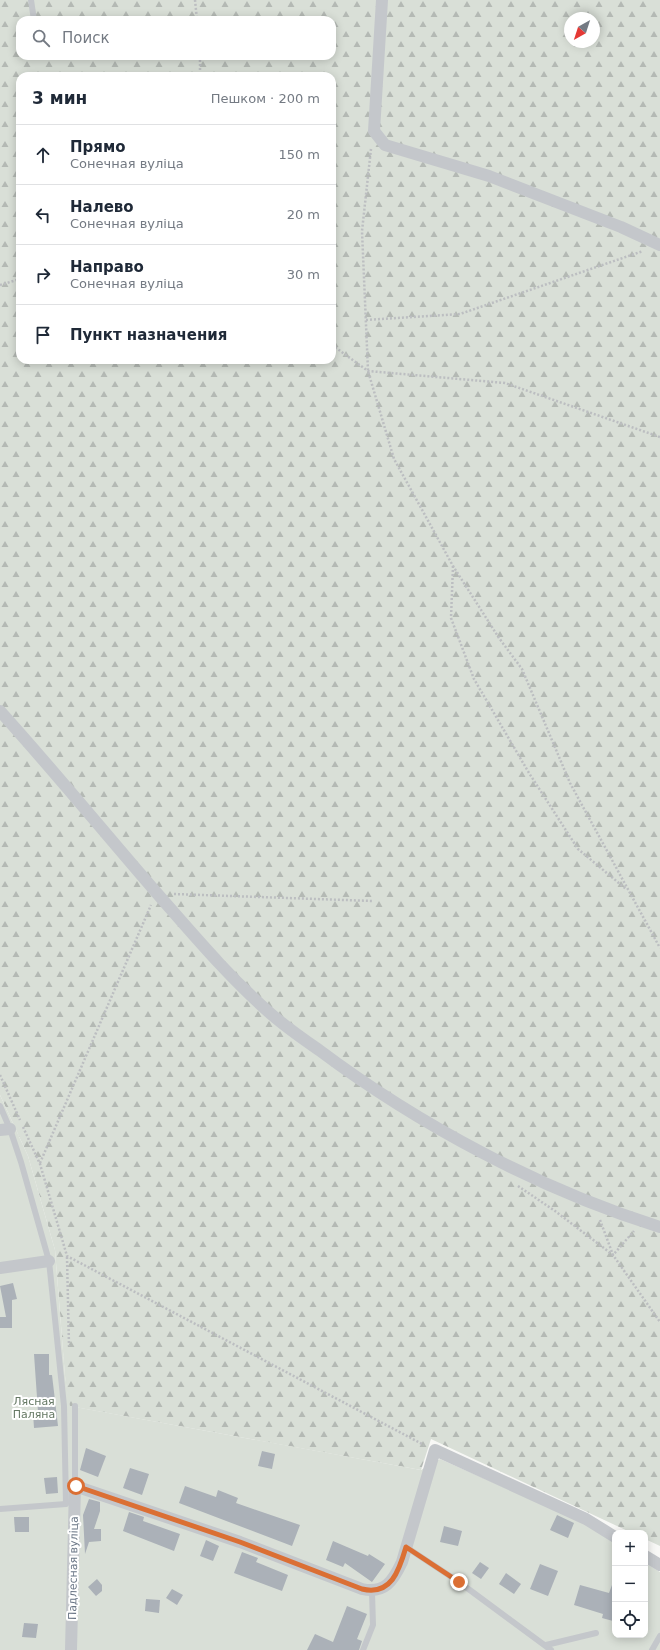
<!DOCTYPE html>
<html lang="ru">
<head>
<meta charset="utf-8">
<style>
	body { margin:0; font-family:"DejaVu Sans",sans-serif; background:#f6f6f7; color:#1f2937 }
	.controls { position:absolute; right:12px; bottom:12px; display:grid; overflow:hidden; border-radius:8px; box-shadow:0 2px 10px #0003 }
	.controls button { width:36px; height:36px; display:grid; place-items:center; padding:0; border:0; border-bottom:1px solid #e0e1e3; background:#fff; color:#1f2937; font:20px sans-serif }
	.compass { position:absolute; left:564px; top:12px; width:36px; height:36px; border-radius:50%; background:#fff; box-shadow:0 2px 10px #0003; rotate:219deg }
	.stop { position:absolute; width:12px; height:12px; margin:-9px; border:3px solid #db6f34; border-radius:50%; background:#fff }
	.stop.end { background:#db6f34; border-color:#fff; box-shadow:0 1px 4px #0008 }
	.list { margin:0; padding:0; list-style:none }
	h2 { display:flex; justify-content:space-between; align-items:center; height:52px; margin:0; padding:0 16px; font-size:17px }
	h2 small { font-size:13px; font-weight:400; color:#747a83 }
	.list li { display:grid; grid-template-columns:26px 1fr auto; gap:12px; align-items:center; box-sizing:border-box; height:60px; padding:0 16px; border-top:1px solid #e0e1e3 }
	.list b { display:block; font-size:15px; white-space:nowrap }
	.list p { margin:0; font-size:13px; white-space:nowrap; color:#747a83 }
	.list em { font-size:13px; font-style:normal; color:#747a83 }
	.icon { flex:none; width:22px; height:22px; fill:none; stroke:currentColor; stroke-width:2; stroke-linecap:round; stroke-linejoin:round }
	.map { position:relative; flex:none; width:660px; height:1650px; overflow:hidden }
	.search { position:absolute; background:#fff; box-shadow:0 2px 10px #0003; left:16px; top:16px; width:320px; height:44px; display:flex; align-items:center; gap:10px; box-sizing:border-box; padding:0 14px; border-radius:12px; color:#747a83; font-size:15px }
	.panel { position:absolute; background:#fff; box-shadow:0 2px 10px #0003; left:16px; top:72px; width:320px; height:292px; border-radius:12px }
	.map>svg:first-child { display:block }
	.forest { fill:url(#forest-firs); fill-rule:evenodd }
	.green { fill:#d9dfd7 }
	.building { fill:#abb1b8 }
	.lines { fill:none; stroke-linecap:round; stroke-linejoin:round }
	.path { stroke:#bcbec1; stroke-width:2.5; stroke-dasharray:2 2; stroke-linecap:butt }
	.service { stroke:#c4c7cb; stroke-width:6 }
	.minor { stroke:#c4c7cb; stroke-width:12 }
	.route { stroke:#db6f34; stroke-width:5 }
	.labels { text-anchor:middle; stroke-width:4; stroke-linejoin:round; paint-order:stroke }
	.park-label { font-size:11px; fill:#657864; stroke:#fff }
	.street-label { font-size:11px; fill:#697585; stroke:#fff }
</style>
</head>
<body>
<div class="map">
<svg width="660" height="1650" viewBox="0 0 660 1650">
	<defs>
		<pattern id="forest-firs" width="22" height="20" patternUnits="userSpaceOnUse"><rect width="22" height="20" fill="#d9dfd7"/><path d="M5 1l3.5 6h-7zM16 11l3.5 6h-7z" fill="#b4b9b4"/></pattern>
	</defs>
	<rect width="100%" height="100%" fill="#f8f8f6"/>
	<path class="forest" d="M0 0H660V1546L645 1539V1533H632L431 1439 421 1470 69 1406 65 1376 55 1250 28 1156 0 1095ZM570 18H594V42H570ZM20 20H332V56H20ZM20 76H332V360H20Z"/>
	<path class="green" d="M0 1095 28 1156 55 1250 65 1376 70 1406 421 1470 440 1459 582 1522 615 1543V1635H645V1563L660 1572V1650H0Z"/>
	<g class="building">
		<path d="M13 1283 17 1299 12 1300V1328H0V1317H6L0 1286Z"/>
		<path d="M34 1354H49V1375H52L58 1426 34 1428 33 1413 38 1412Z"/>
		<path d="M86 1448 106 1456 98 1477 80 1470Z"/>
		<path d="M262 1451 275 1454 272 1469 258 1466Z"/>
		<path d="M130 1468 149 1474 142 1495 123 1488Z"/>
		<path d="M57 1477 58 1493 46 1494 44 1478Z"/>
		<path d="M185 1486 216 1497 218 1490 238 1498 236 1503 300 1525 292 1546 179 1503Z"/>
		<path d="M89 1499 100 1502V1511L94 1529H101V1541L89 1542 85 1554 83 1515Z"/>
		<path d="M129 1512 144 1517 143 1521 180 1534 174 1551 123 1531Z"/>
		<path d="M557 1515 574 1523 568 1538 550 1530Z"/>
		<path d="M14 1517H29V1532H15Z"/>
		<path d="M444 1526 462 1531 458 1546 440 1542Z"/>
		<path d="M206 1540 219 1546 213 1561 200 1556Z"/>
		<path d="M333 1541 368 1556 369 1554 385 1564 372 1582 345 1563 343 1567 326 1560Z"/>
		<path d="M242 1552 258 1558 256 1562 288 1575 282 1591 234 1573Z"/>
		<path d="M480 1562 489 1568 481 1579 472 1573Z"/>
		<path d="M540 1564 558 1571 548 1596 530 1589Z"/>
		<path d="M506 1573 521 1584 514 1594 499 1584Z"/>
		<path d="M97 1579 102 1585V1591L96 1596 88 1587Z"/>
		<path d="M580 1585 609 1593 612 1585H615V1617L613 1621 602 1618 603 1614 574 1605Z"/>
		<path d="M172 1589 183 1595 177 1605 166 1598Z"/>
		<path d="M146 1599 160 1600 159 1613 145 1611Z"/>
		<path d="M347 1606 367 1614 357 1639 362 1641 359 1650H307L315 1634 333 1642Z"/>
		<path d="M24 1623 38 1624 36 1638 22 1637Z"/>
	</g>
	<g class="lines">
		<g class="path">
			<path d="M195 0 197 20"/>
			<path d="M200 56V76"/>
			<path d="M371 149 362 231 368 371 394 459 453 566 499 638 522 669 570 783 660 948"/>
			<path d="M0 285 20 279"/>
			<path d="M366 320 460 314 643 251"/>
			<path d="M332 345 368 371 505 383 660 437"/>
			<path d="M453 566 451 618 474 679 529 773 578 849 626 889"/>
			<path d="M174 894 373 901"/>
			<path d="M0 1075 20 1120"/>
			<path d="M23 1127 40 1164 67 1256 424 1445"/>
			<path d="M40 1163 151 905"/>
			<path d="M518 1186 555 1211 613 1255 634 1231"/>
			<path d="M600 1220 613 1255 660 1322"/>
			<path d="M67 1257 69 1346"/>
		</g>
		<g class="service">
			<path d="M31 0 34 20"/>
			<path d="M0 1106 10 1129 21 1162 49 1261 64 1406 66 1504 0 1509"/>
			<path d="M75 1406V1486"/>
			<path d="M406 1547 459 1582 551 1650"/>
			<path d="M546 1645 596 1633"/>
			<path d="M363 1650 373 1625 372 1592"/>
			<path d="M652 1650 660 1636"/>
		</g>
		<g class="minor">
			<path d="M382 0 374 131 385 145 489 176 621 227 660 245"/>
			<path d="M0 711C56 773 108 837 162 899 197 939 231 979 271 1014 286 1027 303 1039 319 1050 419 1125 541 1190 660 1227"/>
			<path d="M0 1130 10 1129"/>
			<path d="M0 1268 49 1261"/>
			<path d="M645 1556 660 1565"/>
			<path d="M71 1650 75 1486 240 1542 362 1589C385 1594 393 1581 402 1562L435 1450 586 1519 615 1537"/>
		</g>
	</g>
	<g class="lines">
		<path class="route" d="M76 1486 240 1542 362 1589C391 1596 399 1571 406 1547L459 1582"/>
	</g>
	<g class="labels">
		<g class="park-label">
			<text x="34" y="1405">Лясная<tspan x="34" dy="13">Паляна</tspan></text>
		</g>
		<g class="street-label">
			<text transform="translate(73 1568) rotate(-89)" y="4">Падлесная вуліца</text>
		</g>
	</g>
</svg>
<div class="controls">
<button>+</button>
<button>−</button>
<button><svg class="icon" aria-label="locate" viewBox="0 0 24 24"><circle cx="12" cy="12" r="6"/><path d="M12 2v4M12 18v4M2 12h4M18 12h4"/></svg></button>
</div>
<svg class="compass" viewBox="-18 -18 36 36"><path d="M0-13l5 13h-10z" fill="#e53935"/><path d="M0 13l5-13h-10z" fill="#747a83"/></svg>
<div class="stop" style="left:76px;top:1486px"></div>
<div class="stop end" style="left:459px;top:1582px"></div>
<div class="search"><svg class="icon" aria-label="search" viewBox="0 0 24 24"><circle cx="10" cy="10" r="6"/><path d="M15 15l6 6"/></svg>Поиск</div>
<section class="panel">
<h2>3 мин<small>Пешком · 200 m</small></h2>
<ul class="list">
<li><svg class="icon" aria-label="ahead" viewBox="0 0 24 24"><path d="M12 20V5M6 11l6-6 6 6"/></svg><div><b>Прямо</b><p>Сонечная вуліца</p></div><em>150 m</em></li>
<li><svg class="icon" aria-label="left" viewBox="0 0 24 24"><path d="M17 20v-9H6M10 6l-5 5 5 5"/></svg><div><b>Налево</b><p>Сонечная вуліца</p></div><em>20 m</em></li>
<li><svg class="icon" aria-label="right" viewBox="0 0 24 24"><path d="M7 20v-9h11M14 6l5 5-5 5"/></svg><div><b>Направо</b><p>Сонечная вуліца</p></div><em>30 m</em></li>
<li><svg class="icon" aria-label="arrive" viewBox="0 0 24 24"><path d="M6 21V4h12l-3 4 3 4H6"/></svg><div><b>Пункт назначения</b></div></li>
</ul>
</section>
</div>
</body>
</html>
